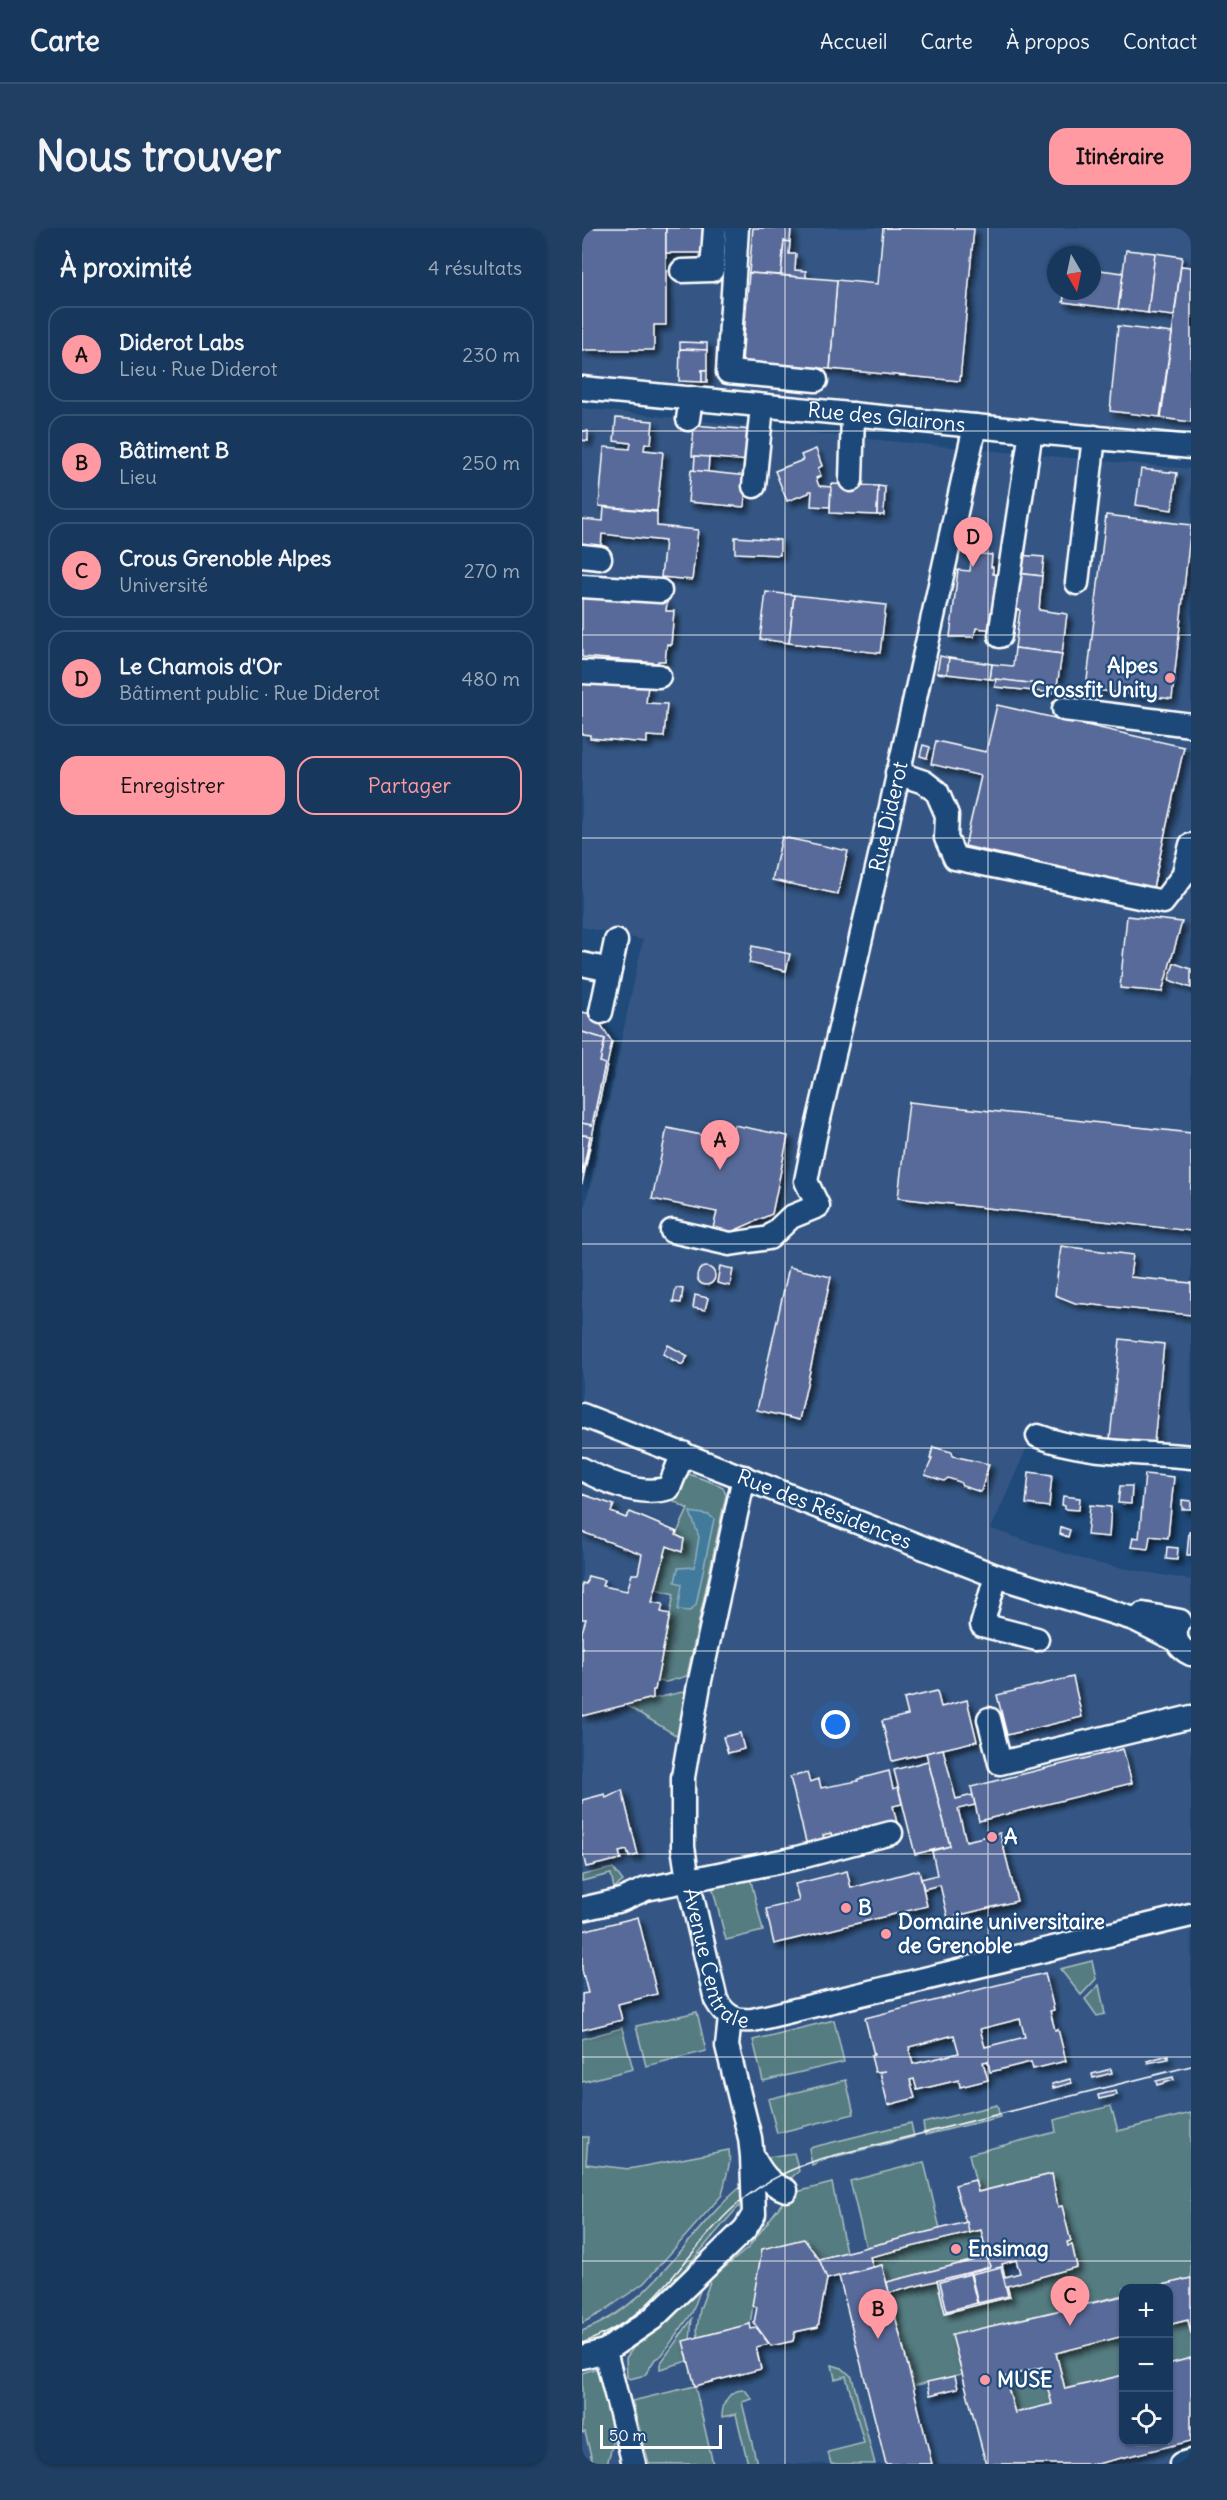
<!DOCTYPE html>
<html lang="fr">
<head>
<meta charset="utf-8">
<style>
	body { margin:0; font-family:Delius,sans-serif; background:#203f62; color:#f1f3f6 }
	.controls { position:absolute; right:18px; bottom:18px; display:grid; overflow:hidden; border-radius:12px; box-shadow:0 2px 4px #0004 }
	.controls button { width:54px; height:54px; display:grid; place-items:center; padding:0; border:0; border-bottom:2px solid #365272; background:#17385c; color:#f1f3f6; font:30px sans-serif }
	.compass { position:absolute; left:465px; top:18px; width:54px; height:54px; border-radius:50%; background:#17385c; box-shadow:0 2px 4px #0004; rotate:171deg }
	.scale { position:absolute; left:18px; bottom:15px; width:122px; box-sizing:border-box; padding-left:6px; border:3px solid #fff; border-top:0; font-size:16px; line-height:21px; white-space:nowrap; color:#fff; -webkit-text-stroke:4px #1f4a7a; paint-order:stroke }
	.you { position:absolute; left:254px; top:1497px; width:21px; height:21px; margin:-15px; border:4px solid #fff; border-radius:50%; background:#1a73e8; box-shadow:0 0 0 9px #1a73e833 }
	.badge { display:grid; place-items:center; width:39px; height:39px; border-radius:50%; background:#ff9aa2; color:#111; font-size:20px; font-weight:700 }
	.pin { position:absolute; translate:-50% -50px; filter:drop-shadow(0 2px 3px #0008) }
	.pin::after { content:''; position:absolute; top:32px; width:21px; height:18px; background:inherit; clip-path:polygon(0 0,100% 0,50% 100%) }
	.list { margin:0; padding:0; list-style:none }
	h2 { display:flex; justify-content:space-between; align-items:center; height:78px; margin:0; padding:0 24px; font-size:26px }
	h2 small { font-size:20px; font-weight:400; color:#9eacbb }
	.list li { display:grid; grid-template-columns:39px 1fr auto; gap:18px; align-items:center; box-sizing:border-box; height:96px; margin:0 12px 12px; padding:0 12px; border:2px solid #365272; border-radius:18px }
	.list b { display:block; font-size:22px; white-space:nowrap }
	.list p { margin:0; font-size:20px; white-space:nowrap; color:#9eacbb }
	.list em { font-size:20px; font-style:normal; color:#9eacbb }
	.actions { display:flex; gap:12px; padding:18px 24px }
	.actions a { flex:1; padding:14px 0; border:2px solid #ff9aa2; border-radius:18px; text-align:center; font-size:21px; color:#ff9aa2 }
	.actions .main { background:#ff9aa2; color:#111 }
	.icon { flex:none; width:33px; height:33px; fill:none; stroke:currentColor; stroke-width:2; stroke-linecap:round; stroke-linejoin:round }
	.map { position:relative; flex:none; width:609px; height:2236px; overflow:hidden; border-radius:18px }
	header { display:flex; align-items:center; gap:36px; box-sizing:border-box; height:84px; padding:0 30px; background:#17385c; border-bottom:2px solid #365272 }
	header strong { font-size:28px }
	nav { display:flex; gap:33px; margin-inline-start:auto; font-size:21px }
	.intro { display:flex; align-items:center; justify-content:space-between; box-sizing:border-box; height:144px; padding:0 36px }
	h1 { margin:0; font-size:42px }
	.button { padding:15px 27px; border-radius:18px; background:#ff9aa2; color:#111; font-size:21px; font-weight:700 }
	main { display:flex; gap:36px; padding:0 36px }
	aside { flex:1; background:#17385c; border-radius:18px; box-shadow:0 2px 4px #0004 }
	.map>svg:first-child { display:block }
	.built { fill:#345785; fill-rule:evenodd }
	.green { fill:#547b81; stroke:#aabdc0; stroke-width:1.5 }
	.water { fill:#427a9c; stroke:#8eafc4; stroke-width:1.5 }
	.building { fill:#586a99; stroke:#fff; stroke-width:1.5; fill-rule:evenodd; filter:url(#shadow) }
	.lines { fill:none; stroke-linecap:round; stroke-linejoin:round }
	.minor-casing { stroke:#fff; stroke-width:27 }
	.minor { stroke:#1f4a7a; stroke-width:22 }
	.tram { stroke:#fff; stroke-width:1.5 }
	.grid { fill:none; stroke:#fff; stroke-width:1.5; stroke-opacity:0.55 }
	.poi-dot { fill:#ff9aa2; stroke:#1f4a7a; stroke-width:2 }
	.labels { text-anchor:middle; stroke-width:4.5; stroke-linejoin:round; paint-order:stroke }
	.street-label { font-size:21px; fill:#fff; stroke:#1f4a7a }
	.poi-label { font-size:21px; font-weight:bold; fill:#fff; stroke:#1f4a7a; text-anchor:start }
</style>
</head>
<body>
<header>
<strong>Carte</strong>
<nav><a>Accueil</a><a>Carte</a><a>À propos</a><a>Contact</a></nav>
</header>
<div class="intro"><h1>Nous trouver</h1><a class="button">Itinéraire</a></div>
<main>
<aside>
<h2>À proximité<small>4 résultats</small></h2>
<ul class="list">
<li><span class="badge">A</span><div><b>Diderot Labs</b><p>Lieu · Rue Diderot</p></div><em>230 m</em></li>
<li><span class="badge">B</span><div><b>Bâtiment B</b><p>Lieu</p></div><em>250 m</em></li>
<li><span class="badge">C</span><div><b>Crous Grenoble Alpes</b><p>Université</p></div><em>270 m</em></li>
<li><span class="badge">D</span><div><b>Le Chamois d'Or</b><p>Bâtiment public · Rue Diderot</p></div><em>480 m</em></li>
</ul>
<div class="actions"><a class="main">Enregistrer</a><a>Partager</a></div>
</aside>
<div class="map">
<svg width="609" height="2236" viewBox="0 0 609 2236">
	<defs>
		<filter id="shadow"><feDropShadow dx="4.5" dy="4.5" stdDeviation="3" flood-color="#0009"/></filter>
	</defs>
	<rect width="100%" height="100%" fill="#1f4a7a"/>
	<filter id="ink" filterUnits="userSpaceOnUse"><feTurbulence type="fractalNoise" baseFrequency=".0167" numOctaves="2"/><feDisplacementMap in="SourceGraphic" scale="12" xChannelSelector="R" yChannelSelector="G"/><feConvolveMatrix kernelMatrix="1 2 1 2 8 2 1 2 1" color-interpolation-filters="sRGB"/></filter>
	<g filter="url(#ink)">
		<g class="built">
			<path d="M0 0H609V211L459 193 0 147ZM474 27H510V63H474Z"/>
			<path d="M0 180 285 211 609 241V1238L445 1219 409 1301 512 1335 609 1352V2236H0V993L61 712 0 699ZM542 2060H586V2214H542Z"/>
		</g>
		<g class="green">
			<path d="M104 1245 137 1257 141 1259 144 1267 105 1448 84 1454 75 1453 92 1366 74 1361 85 1318 100 1324 102 1311 94 1307 106 1281 92 1273V1264Z"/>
			<path d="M100 1464 104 1468 97 1507 95 1508 44 1477Z"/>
			<path d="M31 1640 41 1653 32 1660 29 1646 0 1653V1647Z"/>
			<path d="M158 1645 168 1649 181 1703 144 1712 129 1654 141 1648 143 1658 160 1654Z"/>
			<path d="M510 1733 514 1751 499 1767 478 1741Z"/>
			<path d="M517 1757 523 1786 515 1788 503 1771Z"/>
			<path d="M115 1784 124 1823 64 1838 54 1798Z"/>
			<path d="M252 1792 262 1834 181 1853 171 1812Z"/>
			<path d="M40 1800 51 1841 0 1854V1811Z"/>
			<path d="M264 1852 272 1886 195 1905 186 1871Z"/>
			<path d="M415 1877 418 1889 343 1907 341 1895Z"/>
			<path d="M529 1878 536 1903 609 1885V2050L569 2060H542L541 2067 371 2107 380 2146 331 2158 307 2065 355 2052 428 2069 425 2058 495 2038 490 2017 486 2018 485 2014 489 2013 488 2010 480 1978 476 1979 470 1946 396 1964 387 1926 474 1904 472 1892Z"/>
			<path d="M329 1895 332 1909 244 1931 230 1937 227 1920Z"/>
			<path d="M0 1909H6L4 1936 47 1941 147 1922 148 1933 140 1967 62 2055 19 2085 0 2095Z"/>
			<path d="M212 1925 217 1943 203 1955 187 1937 185 1929Z"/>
			<path d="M342 1934 358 2001 284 2019 268 1953Z"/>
			<path d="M250 1955 264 2024 237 2031 221 2011 180 2021 168 2096 116 2109 115 2101 118 2081 129 2051 166 2020 207 1966Z"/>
			<path d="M161 1957 162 1973C112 2025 72 2095 0 2118V2103C73 2077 104 2003 161 1957Z"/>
			<path d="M399 2002 405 2029 305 2054 300 2037 291 2039 288 2029Z"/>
			<path d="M119 2060 110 2085 80 2127 73 2131 63 2147 48 2151 45 2149 44 2130 51 2120 87 2093Z"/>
			<path d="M110 2091 106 2133 78 2141V2136Z"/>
			<path d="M606 2092 609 2106V2130L587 2136 586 2097Z"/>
			<path d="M541 2108V2147L483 2161 474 2125Z"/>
			<path d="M24 2137 36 2198 25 2236H11L3 2204 0 2205V2145Z"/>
			<path d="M250 2137 260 2140 270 2149 293 2236H249L246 2224 282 2215 264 2148 253 2151Z"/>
			<path d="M460 2139 470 2176 433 2185 423 2149Z"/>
			<path d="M113 2158 131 2236H67L50 2173Z"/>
			<path d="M163 2162 170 2171 160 2174 175 2236H166L154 2186 140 2189C140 2175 147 2161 163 2162Z"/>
		</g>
		<path class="water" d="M108 1284 127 1287 132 1291 114 1377 108 1383 96 1382 100 1356 93 1354 96 1340 112 1339 117 1309Z"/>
		<g class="building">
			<path d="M0 0H84V97H72V122H0Z"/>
			<rect x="84" y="0" width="43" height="25"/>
			<path d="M171 0H209L208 14 202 13 199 47 167 45Z"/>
			<path d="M301 0 392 1 378 153 248 141 255 52 296 56Z"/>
			<path d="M202 13 208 14 207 26H214L213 42 224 43V50L199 47Z"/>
			<path d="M544 22 573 25 566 85 536 81Z"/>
			<path d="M573 25 600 29 592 88 566 85Z"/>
			<path d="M599 38 609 39V194L579 190Z"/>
			<path d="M510 41 541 45 536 81 481 74 483 63H510Z"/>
			<path d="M167 45 255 52 248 141 160 134Z"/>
			<path d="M536 98 590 105 578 189 528 183Z"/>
			<path d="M98 114 125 115V122L98 121Z"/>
			<path d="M98 121 125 122V142H120V154L97 153Z"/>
			<rect x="120" y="142" width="5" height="12"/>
			<path d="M34 190 71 193 69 216 63 215 62 222 81 224 75 283 17 278 22 219 48 221 49 215 32 213Z"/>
			<path d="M112 197 170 202 167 233 110 228Z"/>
			<path d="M0 203H6V213L0 212Z"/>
			<path d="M234 221 240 238 236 240 239 248 234 250 237 258 249 259 248 279 229 278 230 263H227V265L205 273 193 243 221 232 219 227Z"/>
			<path d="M113 228 127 229 126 244 112 243Z"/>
			<path d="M559 241 595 245 590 282 554 277Z"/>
			<path d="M109 242 165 248 162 279 106 274Z"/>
			<path d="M249 256 296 258 295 287 248 285Z"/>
			<path d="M296 258 303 259 302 287H295Z"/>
			<path d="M22 279 75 284V298L116 302 110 352 79 349 83 313 20 306 19 320 0 318V291L21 293Z"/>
			<path d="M524 287 609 297 590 471 504 461Z"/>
			<path d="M153 309 198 312V327L153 325Z"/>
			<path d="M380 315H393L390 326 378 324Z"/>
			<path d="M390 325 410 327 409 339H411V346L420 347 413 402 394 400 392 409H368L376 342 388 343Z"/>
			<path d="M436 327 462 329 460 348 434 345Z"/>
			<path d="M434 345 460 348 457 382 485 386 480 426 433 420 438 382 430 381Z"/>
			<path d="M0 363 5 367 85 374 84 383H92L89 417 85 416 83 433H76V435L0 429Z"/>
			<path d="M184 364 212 367 207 415 178 411Z"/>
			<path d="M212 367 304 377 298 425 207 415Z"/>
			<path d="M433 420 480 426 475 458 408 451 410 436 431 438Z"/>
			<path d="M358 428 367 430 365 446 355 445Z"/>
			<path d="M367 430 410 436 408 451 365 446Z"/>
			<path d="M0 448 66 457 64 475 85 476 82 509 65 508V515L8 510V507L0 506Z"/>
			<path d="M414 451 472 458 471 465 413 459Z"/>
			<path d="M415 477 602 519 571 660 383 618 399 548 349 536 354 513 404 524Z"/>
			<path d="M341 517 348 519 345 530 338 528Z"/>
			<path d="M200 609 266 623 256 666 190 652Z"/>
			<path d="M545 688 600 694 580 764 538 760Z"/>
			<path d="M170 718 208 726 204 743 167 735Z"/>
			<path d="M592 735 609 741V760L587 752Z"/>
			<path d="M0 784 13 787 30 814 0 956 8 908 0 907V895L10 897 23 836 18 834 23 811 0 804Z"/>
			<path d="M0 804 23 811 18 834 23 836 10 897 0 895Z"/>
			<path d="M327 874 609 905V1003L316 970Z"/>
			<path d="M152 897 206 908 190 986 149 1004 131 1000 135 984 70 971 85 900 149 913Z"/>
			<path d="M0 907 8 908 0 947Z"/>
			<path d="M479 1018 551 1027 548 1049 609 1055V1087L493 1075 473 1067Z"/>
			<path d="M138 1038 151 1041 148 1058 135 1055Z"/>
			<circle cx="124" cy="1048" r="9"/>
			<path d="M207 1039 249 1049 217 1192 175 1182Z"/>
			<path d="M94 1060 101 1061 99 1075 91 1074Z"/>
			<path d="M113 1067 126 1070 123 1082 111 1080Z"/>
			<path d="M538 1111 582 1116 572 1215 528 1211Z"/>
			<path d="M86 1117 106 1128 100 1137 81 1126Z"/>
			<path d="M351 1219 370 1224 371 1228 407 1236 399 1264 380 1258 378 1254 366 1250 362 1253 343 1247 350 1231H348Z"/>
			<path d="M447 1244 470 1247 467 1279 444 1276Z"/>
			<path d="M563 1246 592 1249 586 1310 568 1308 566 1321 549 1319 551 1309 557 1310Z"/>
			<path d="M538 1258H550L549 1276 536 1275Z"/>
			<path d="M0 1266 32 1277 29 1284 44 1290 48 1284 95 1304 94 1307 102 1311 100 1324 85 1318 70 1374 81 1376 79 1384 88 1386 73 1462H71V1470L0 1488V1404L4 1391H0V1355L4 1356 6 1348 22 1352 20 1358 45 1363 50 1346H56L60 1326 0 1304Z"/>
			<path d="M481 1268 498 1270 497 1282 483 1281V1278L480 1277Z"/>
			<path d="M600 1272 609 1273V1281H600Z"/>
			<path d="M508 1277 529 1279 527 1309 505 1307Z"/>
			<path d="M479 1299 488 1302 486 1309 478 1306Z"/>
			<path d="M607 1304H609V1327H605Z"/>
			<path d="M585 1319 596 1320 595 1332 584 1331Z"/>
			<path d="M491 1449 500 1489 425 1507 415 1467Z"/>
			<path d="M355 1463 359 1479 385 1472 395 1513 310 1533 300 1493 326 1487 322 1471Z"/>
			<path d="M158 1505 162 1521 146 1525 141 1509Z"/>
			<path d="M361 1521 374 1571 391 1567 393 1577 376 1581 384 1613 418 1605 435 1673 366 1690 358 1657 342 1661 339 1651 355 1647 350 1623 368 1618 344 1525Z"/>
			<path d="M541 1521 550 1555 397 1593 389 1559Z"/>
			<path d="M346 1533 368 1618 333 1626 312 1542Z"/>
			<path d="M307 1543 311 1561 316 1559 320 1576 311 1578 315 1595 297 1600 282 1598 269 1607 251 1611 249 1605 241 1607 243 1614 225 1618 208 1549 225 1545 228 1554 237 1551 239 1560 276 1553V1551Z"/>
			<path d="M40 1562 56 1627 47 1629 45 1622 37 1624 39 1631 4 1639 0 1622V1572L23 1566 24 1570Z"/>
			<path d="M337 1642 345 1678 192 1716 184 1681 217 1673 213 1656 265 1643 269 1660Z"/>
			<path d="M56 1689 75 1766 36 1776 40 1792 0 1802V1766L6 1765 0 1742V1703Z"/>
			<path d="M463 1745 472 1782 468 1783 473 1802 476 1801 484 1833 451 1841 449 1834 408 1844 406 1833 401 1834 406 1852 378 1859 377 1852 335 1862 332 1851 328 1852 333 1870 306 1877 298 1844 304 1843 293 1844 289 1828 292 1827 283 1790ZM438 1791 443 1809 403 1819 398 1801ZM372 1807 377 1825 331 1836 327 1819Z"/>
			<path d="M586 1827V1831L566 1835 565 1833Z"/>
			<path d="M529 1841 530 1845 511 1850 510 1846Z"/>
			<path d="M591 1849 592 1852 575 1857 574 1853Z"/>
			<path d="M488 1851 490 1855 471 1860 470 1856Z"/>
			<path d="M534 1863 535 1867 517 1871 516 1867Z"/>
			<path d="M470 1946 476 1979 480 1978 488 2010 489 2013 485 2014 486 2018 490 2017 495 2039 425 2058 428 2069 363 2085 355 2052 408 2039 399 2002 387 2005 373 1957 393 1952 396 1964ZM434 2032 438 2045 423 2049 420 2036Z"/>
			<path d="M385 1994 387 2005 288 2029 291 2039 272 2044 245 2051 237 2031Z"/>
			<path d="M222 2011 237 2031 245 2051 236 2099 213 2104 211 2113 189 2118 172 2095 175 2079 170 2078 180 2021Z"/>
			<path d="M405 2029 408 2039 307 2065 305 2054Z"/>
			<path d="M300 2037 331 2158 350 2236H304L257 2048Z"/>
			<path d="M419 2039 426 2068 396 2075 389 2046Z"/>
			<path d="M388 2046 395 2075 365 2083 358 2054Z"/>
			<path d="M609 2050V2106L606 2092 586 2097V2060H569Z"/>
			<path d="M541 2068 542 2108 474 2125 483 2161 542 2147V2214H586V2136L609 2130V2213L515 2236H404L370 2107ZM460 2139 470 2176 433 2185 423 2149Z"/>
			<path d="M168 2096 169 2101 175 2100 187 2116 174 2119 179 2141 113 2158 101 2113Z"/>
			<path d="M373 2148 376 2160 348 2167 345 2154Z"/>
		</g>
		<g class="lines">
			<g class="minor-casing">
				<g id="minor">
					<path d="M155 0 146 144 234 152"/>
					<path d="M100 43 130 42 133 0"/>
					<path id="s1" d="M0 160 609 219"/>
					<path d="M106 191 109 170"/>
					<path d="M269 252 271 186"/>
					<path d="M172 258 180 178"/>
					<path d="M0 328 18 330"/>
					<path d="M495 355 512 209"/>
					<path d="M0 358 78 363"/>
					<path d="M418 408 449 203"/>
					<path d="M0 444 77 448"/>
					<path d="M482 481 609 497"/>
					<path d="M315 545 342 554 355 564 365 587 364 610 373 630 581 674 601 648 609 617"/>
					<path d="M0 736 28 742"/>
					<path d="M19 784 34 713"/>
					<path id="s2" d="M90 1003 148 1016 187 1010 209 989 236 978 224 953 233 908 301 615 393 198"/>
					<path id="s3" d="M0 1187 414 1348 552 1391 594 1412"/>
					<path d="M456 1208C503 1226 559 1224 609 1229"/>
					<path d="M0 1241C24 1254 59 1269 87 1260L101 1225"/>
					<path id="s4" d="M162 1249 117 1457 101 1549V1619L106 1652 134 1772C143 1788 153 1794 171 1792L609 1687"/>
					<path d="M414 1348 400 1397 455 1411"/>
					<path d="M561 1386 598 1393"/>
					<path d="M595 1399C591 1411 597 1421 609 1426"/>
					<path d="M407 1491 418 1535 609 1489"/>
					<path d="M0 1681 39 1672 64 1661 215 1630 309 1605"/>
					<path d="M171 1929C179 1944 187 1956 204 1962"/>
					<path d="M23 2123 52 2236"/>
					<path d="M0 2129 23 2123 70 2091 163 2001 172 1986 170 1928 168 1910 145 1818 148 1790"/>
					<path d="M599 2236 609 2233"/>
				</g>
			</g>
			<use href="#minor" class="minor"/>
			<path class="tram" d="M0 2115C85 2085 102 2018 165 1968 188 1950 212 1940 238 1931L609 1838"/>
		</g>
	</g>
	<path class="grid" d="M203 0V2236M406 0V2236M0 203H609M0 407H609M0 610H609M0 813H609M0 1016H609M0 1220H609M0 1423H609M0 1626H609M0 1829H609M0 2033H609"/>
	<g class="poi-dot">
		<circle cx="588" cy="450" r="6"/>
		<circle cx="410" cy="1609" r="6"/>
		<circle cx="264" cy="1680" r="6"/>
		<circle cx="304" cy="1706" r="6"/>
		<circle cx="374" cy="2021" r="6"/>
		<circle cx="403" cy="2152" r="6"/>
	</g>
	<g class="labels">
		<g class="street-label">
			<text dy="7" stroke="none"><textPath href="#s1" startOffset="306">Rue des Glairons</textPath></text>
			<text dy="7" stroke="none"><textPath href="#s2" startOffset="560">Rue Diderot</textPath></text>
			<text dy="7" stroke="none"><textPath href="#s3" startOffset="260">Rue des Résidences</textPath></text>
			<text dy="7" stroke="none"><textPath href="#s4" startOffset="496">Avenue Centrale</textPath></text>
		</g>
		<g class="poi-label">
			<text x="576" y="445" text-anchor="end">Alpes<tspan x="576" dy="24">Crossfit Unity</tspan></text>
			<text x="422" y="1616">A</text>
			<text x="276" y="1687">B</text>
			<text x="316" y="1701">Domaine universitaire<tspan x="316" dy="24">de Grenoble</tspan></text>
			<text x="386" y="2028">Ensimag</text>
			<text x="415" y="2159">MUSE</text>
		</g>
	</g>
</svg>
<div class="controls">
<button>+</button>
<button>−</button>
<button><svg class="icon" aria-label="locate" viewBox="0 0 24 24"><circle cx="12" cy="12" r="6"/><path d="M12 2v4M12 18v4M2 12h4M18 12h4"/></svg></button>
</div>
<svg class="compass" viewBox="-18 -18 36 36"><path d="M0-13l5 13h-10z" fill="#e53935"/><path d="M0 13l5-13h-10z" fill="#9eacbb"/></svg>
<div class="scale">50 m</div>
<div class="you"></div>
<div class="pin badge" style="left:138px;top:942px">A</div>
<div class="pin badge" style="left:296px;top:2111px">B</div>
<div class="pin badge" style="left:488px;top:2098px">C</div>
<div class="pin badge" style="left:391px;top:339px">D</div>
</div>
</main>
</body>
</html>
